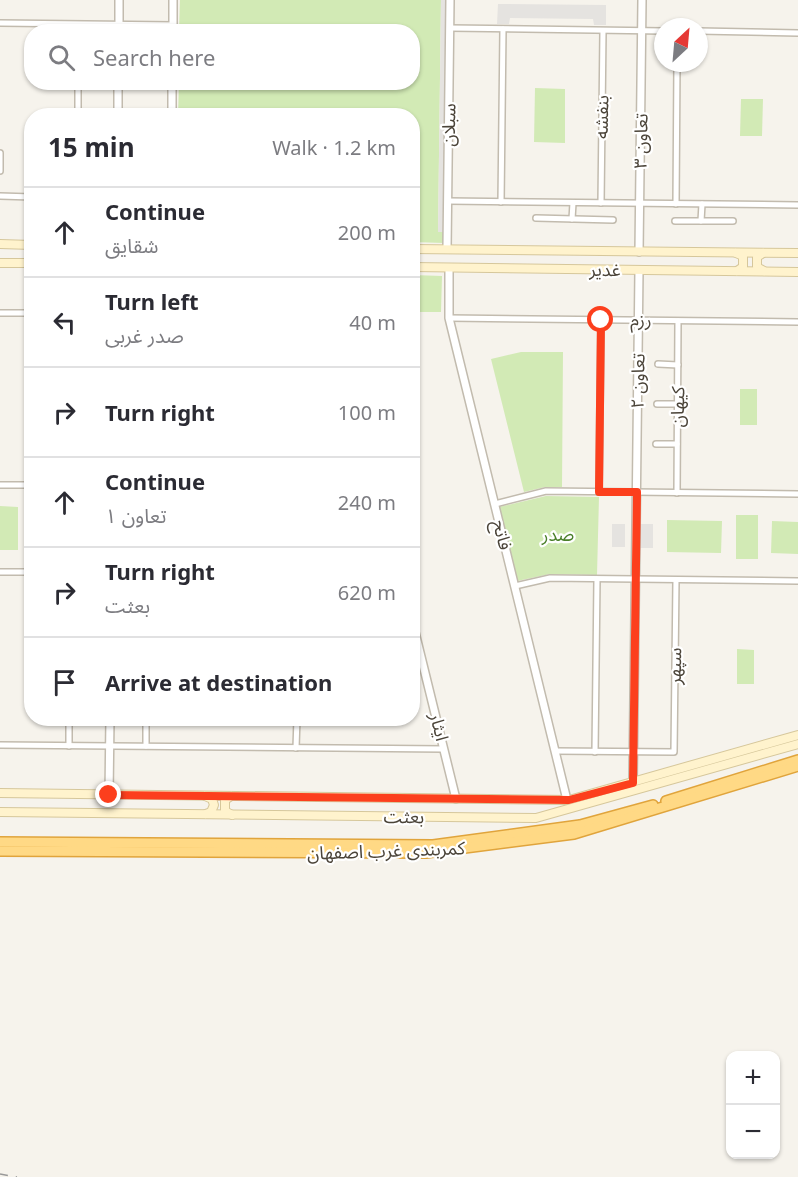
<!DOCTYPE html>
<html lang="en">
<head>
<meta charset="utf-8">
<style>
	body { margin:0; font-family:"Noto Sans","Noto Sans Arabic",sans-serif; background:#f7f7f7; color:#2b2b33 }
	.controls { position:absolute; right:18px; bottom:18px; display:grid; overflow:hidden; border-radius:12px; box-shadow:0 2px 4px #0004 }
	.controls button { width:54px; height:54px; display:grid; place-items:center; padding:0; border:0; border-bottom:2px solid #e1e1e2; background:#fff; color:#2b2b33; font:30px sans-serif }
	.compass { position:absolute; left:654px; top:18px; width:54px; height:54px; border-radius:50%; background:#fff; box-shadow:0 2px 4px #0004; rotate:26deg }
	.stop { position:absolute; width:18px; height:18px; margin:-14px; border:4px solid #fc3f1d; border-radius:50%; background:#fff }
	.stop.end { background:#fc3f1d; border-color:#fff; box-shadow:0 2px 6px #0008 }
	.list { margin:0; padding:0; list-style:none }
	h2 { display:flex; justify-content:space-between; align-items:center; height:78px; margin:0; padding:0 24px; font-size:26px }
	h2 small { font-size:20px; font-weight:400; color:#7c7c81 }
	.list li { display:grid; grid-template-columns:39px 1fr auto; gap:18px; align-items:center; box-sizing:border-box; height:90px; padding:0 24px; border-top:2px solid #e1e1e2 }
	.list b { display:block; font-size:22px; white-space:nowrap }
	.list p { margin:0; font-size:20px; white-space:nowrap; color:#7c7c81 }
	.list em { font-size:20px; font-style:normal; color:#7c7c81 }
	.icon { flex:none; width:33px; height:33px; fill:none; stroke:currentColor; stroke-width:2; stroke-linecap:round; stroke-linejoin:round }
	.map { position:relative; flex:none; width:798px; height:1177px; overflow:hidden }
	.search { position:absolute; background:#fff; box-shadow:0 2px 4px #0004; left:24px; top:24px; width:396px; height:66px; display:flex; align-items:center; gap:15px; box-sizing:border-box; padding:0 21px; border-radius:24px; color:#7c7c81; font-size:22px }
	.panel { position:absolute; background:#fff; box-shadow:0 2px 4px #0004; left:24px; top:108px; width:396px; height:618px; border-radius:24px }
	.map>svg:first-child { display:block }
	.green { fill:#d2eab5 }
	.parking { fill:#e5e3e0 }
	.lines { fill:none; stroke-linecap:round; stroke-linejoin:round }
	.minor-casing { stroke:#c2bbae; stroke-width:8 }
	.tertiary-casing { stroke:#c2bbae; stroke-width:10 }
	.secondary-casing { stroke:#d6c79b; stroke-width:10 }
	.trunk-casing { stroke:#e0a43c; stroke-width:12 }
	.minor { stroke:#fff; stroke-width:5 }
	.tertiary { stroke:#fff; stroke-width:7 }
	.secondary { stroke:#fff3cd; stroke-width:8 }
	.trunk { stroke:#ffd985; stroke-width:9 }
	.rail { stroke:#9a9a9a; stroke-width:1.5; stroke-dasharray:8 8; stroke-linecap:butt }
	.route { stroke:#fc3f1d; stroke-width:8 }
	.labels { text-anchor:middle; stroke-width:4.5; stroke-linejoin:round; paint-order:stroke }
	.street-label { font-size:18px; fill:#4b4439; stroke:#fff }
	.park-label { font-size:18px; fill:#4a7f2a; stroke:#fff }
</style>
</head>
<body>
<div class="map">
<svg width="798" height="1177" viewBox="0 0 798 1177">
	<rect width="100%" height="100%" fill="#f6f3ec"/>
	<g class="green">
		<path d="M180 0H441L438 232H444V243L413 242 412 116H178L179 83 412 82V32L179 31Z"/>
		<path d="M535 88 565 89V143L534 142Z"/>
		<path d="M741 99H763L762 136H740Z"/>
		<path d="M413 275 442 276 441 312H413Z"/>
		<path d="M521 352H563L562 487H545L524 492 491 359Z"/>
		<rect x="740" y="389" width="17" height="36"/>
		<path d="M546 496 599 497 597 575 550 574 517 581 499 507Z"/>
		<path d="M0 506 18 507V550H0Z"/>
		<rect x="736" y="515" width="22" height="44"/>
		<path d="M667 520 722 521 721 553 667 552Z"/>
		<path d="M772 521 798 522V554L771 553Z"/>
		<path d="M737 649 754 650V684H737Z"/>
	</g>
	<g class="parking">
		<path d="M441 0H447L444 232H438Z"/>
		<path d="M498 4 606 5V25H594L593 19 510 18 509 24H497Z"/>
		<rect x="612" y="524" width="13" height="23"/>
		<rect x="640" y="524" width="13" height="24"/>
	</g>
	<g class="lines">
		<g class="minor-casing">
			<g id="minor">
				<path d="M0 23 173 25"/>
				<path d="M450 28 663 31"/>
				<path d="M699 31 798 33"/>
				<path d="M78 116V82"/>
				<path d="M0 153V171"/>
				<path d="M0 196 32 197"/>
				<path d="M448 201 798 205"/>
				<path d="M501 202 503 29"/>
				<path d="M601 203 603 31"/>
				<path d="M676 204 677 63"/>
				<path d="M536 218 613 220"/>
				<path d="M572 219 573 203"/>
				<path d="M675 221H733"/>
				<path d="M701 221 702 204"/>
				<path d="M0 313H32"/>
				<path d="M449 318 798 322"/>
				<path d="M658 364 678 365"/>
				<path d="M657 404H678"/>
				<path d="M656 444H677"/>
				<path d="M0 485H32"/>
				<path d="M599 492 601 320"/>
				<path d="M677 493 678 321"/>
				<path d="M495 504 546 491 798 494"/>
				<path d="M0 572H32"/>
				<path d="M515 586 550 578 798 581"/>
				<path d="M0 745 444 749"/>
				<path d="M69 746V718"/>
				<path d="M146 746V718"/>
				<path d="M296 748 297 718"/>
				<path d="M555 751 674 752 676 580"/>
				<path d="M595 752 597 579"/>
			</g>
		</g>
		<g class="tertiary-casing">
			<g id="tertiary">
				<path d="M119 32V0"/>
				<path d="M173 32V0"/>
				<path d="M118 116V82"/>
				<path d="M172 116V82"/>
				<path d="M447 249 450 0"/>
				<path d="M639 252 642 0"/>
				<path d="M449 268V318L567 800"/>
				<path d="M412 620 456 799"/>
				<path d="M633 783 639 270"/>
				<path d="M109 795 110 718"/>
			</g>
		</g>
		<g class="secondary-casing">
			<g id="secondary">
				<path d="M0 244 32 245"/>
				<path d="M412 249 798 253"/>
				<path d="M736 253 743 256V267L737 271"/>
				<path d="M763 253 757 257V267L764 271"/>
				<path d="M0 263H32"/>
				<path d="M412 267 798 272"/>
				<path d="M0 793 569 800 798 735"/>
				<path d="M205 796 212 799 214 805 211 812 206 814"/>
				<path d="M231 796 225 800V811L232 815"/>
				<path d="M0 812 536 818 798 744"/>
			</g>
		</g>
		<g class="trunk-casing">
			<g id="trunk">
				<path d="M666 801 798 760"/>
				<path d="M0 842 433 845 580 825 653 805"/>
				<path d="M0 851 426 853 574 834 798 766"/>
			</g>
		</g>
		<use href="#minor" class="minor"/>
		<use href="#tertiary" class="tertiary"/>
		<use href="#secondary" class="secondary"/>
		<use href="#trunk" class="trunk"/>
		<path class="rail" d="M0 1174 17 1177"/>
	</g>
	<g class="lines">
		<path class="route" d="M109 795 569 800 633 783 637 492H599L601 320"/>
	</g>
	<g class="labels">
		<g class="street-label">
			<text transform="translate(602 117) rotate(-89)" y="6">بنفشه</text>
			<text transform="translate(449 125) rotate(-89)" y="6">سبلان</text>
			<text transform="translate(641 141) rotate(-89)" y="6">تعاون ۳</text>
			<text transform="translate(605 270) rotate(1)" y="6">غدیر</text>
			<text transform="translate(641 320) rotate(1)" y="6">رزم</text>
			<text transform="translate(638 381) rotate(-89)" y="6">تعاون ۲</text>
			<text transform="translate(678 407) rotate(-89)" y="6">کیهان</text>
			<text transform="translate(502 535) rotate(76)" y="6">فاتح</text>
			<text transform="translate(675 666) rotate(-89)" y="6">سپهر</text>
			<text transform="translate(439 727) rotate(76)" y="6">ایثار</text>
			<text transform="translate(404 817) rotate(1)" y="6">بعثت</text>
			<text transform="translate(386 851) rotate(-2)" y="6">کمربندی غرب اصفهان</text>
		</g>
		<g class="park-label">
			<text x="558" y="541">صدر</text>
		</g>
	</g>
</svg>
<div class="controls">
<button>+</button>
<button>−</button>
</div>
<svg class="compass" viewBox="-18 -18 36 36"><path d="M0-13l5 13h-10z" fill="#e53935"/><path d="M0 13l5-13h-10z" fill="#7c7c81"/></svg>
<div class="stop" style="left:601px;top:320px"></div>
<div class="stop end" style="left:109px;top:795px"></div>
<div class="search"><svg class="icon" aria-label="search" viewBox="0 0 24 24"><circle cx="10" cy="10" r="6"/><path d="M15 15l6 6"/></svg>Search here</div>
<section class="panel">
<h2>15 min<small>Walk · 1.2 km</small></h2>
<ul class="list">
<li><svg class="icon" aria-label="ahead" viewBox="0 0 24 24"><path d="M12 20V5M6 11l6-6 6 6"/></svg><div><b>Continue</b><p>شقایق</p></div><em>200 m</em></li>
<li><svg class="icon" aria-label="left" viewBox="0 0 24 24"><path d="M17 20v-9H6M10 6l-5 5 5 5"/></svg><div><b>Turn left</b><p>صدر غربی</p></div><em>40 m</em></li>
<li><svg class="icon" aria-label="right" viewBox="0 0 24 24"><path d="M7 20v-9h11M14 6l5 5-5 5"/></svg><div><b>Turn right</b></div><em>100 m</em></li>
<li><svg class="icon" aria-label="ahead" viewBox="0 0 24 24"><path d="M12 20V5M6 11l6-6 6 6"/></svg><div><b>Continue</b><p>تعاون ۱</p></div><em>240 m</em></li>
<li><svg class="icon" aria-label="right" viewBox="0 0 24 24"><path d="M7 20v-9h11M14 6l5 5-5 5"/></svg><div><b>Turn right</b><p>بعثت</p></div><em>620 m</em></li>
<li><svg class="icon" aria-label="arrive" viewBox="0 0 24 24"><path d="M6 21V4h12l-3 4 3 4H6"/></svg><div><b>Arrive at destination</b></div></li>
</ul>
</section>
</div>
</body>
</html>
